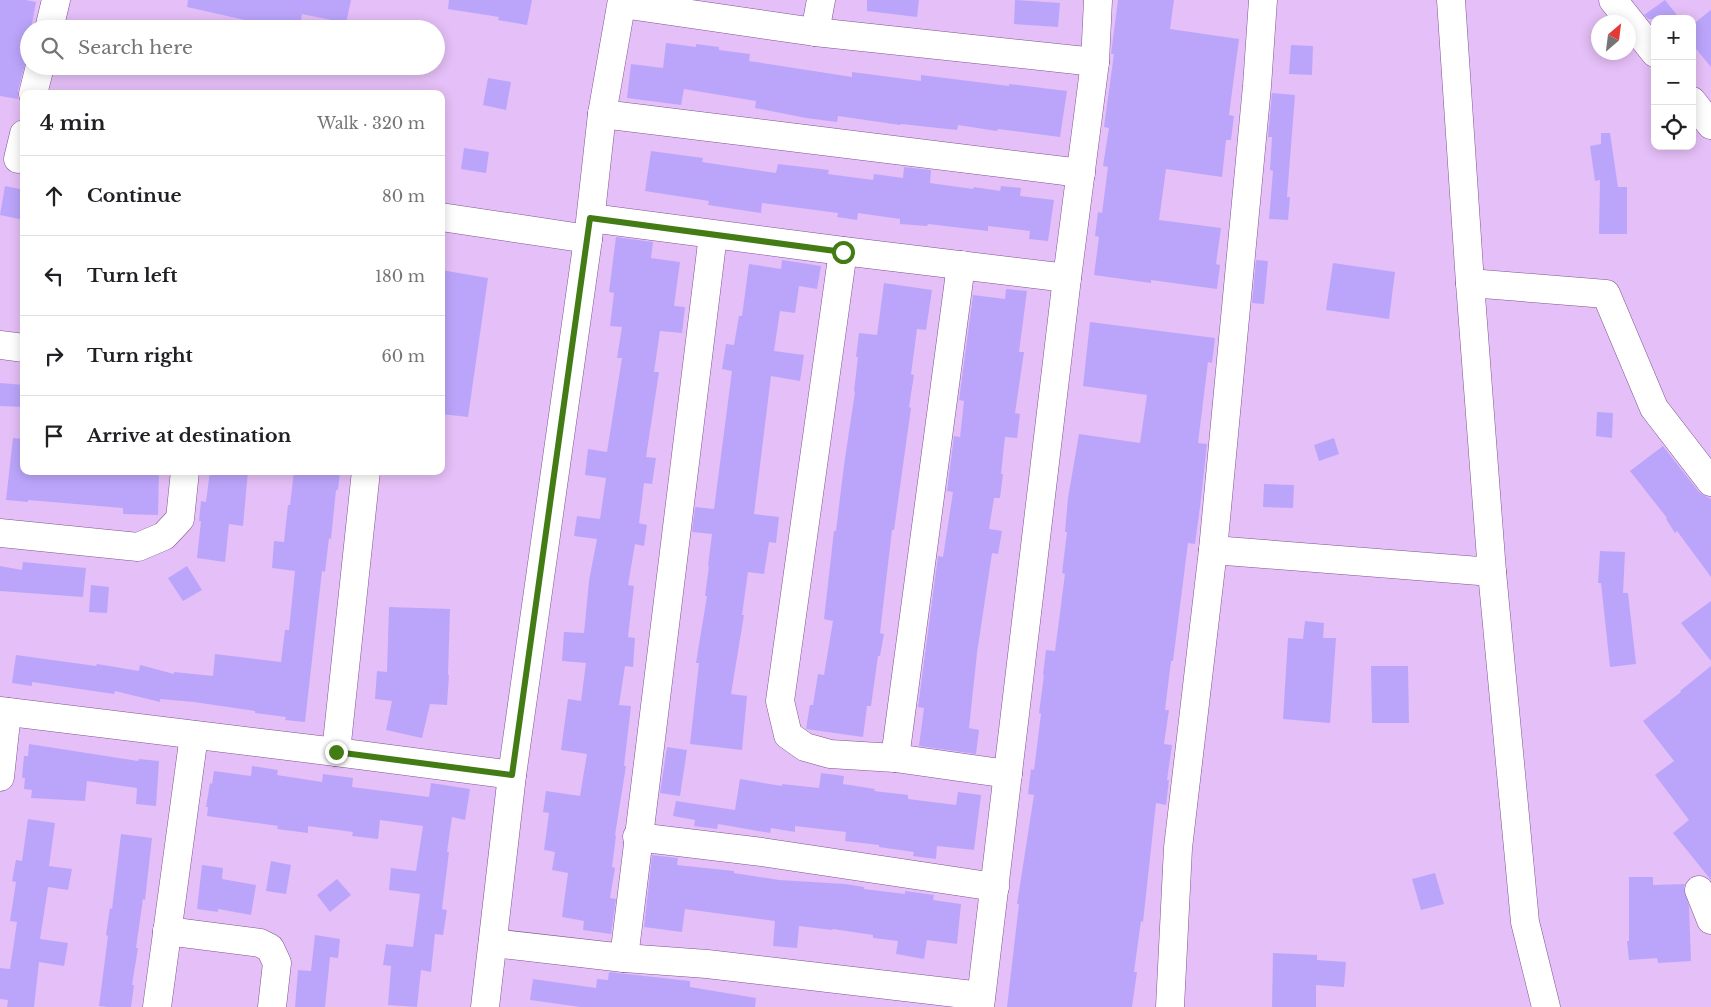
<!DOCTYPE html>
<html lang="en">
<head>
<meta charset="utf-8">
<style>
	body { margin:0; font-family:"Libre Baskerville",serif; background:#f6f6f6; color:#202124 }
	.controls { position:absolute; right:15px; top:15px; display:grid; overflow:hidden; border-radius:10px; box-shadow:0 2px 12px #0003 }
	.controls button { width:45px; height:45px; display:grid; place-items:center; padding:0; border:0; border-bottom:1px solid #e0e0e0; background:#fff; color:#202124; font:25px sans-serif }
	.compass { position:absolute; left:1591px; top:15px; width:45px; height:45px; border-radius:50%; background:#fff; box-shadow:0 2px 12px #0003; rotate:28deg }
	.stop { position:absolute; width:15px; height:15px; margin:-11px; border:4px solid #437c15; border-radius:50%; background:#fff }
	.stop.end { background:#437c15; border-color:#fff; box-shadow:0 1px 5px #0008 }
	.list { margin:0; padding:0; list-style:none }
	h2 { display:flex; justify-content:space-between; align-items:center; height:65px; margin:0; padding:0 20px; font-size:21px }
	h2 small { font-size:16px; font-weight:400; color:#757577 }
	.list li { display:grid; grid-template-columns:32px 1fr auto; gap:15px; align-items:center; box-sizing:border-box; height:80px; padding:0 20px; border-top:1px solid #e0e0e0 }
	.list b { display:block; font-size:19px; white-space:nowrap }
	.list em { font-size:16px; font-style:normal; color:#757577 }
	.icon { flex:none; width:28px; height:28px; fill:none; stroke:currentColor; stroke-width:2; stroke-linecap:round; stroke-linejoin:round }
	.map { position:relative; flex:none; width:1711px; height:1007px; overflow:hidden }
	.search { position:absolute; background:#fff; box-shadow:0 2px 12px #0003; left:20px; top:20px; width:425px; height:55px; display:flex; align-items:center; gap:12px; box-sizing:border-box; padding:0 18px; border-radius:28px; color:#757577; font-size:19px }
	.panel { position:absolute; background:#fff; box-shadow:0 2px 12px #0003; left:20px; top:90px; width:425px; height:385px; border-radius:10px }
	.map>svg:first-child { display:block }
	.building { fill:#bba5fb }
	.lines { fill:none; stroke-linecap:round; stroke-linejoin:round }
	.minor-casing { stroke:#7f5492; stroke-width:29 }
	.minor { stroke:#fff; stroke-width:28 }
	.route { stroke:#437c15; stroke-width:6 }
</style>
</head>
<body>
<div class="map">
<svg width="1711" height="1007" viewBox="0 0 1711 1007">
	<rect width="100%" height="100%" fill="#e5bff7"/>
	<g class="building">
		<path d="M0 0H26L36 2 31 29H29V50L18 90V99L0 96Z"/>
		<path d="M188 0H351L346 23 302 14 299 29H262L263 24 187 7Z"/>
		<path d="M449 0H532L527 25 498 20 499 17 448 9Z"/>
		<path d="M867 0H919L917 17 867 11Z"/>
		<path d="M1015 0 1060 3 1058 27 1014 24Z"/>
		<path d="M1118 0H1174L1170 29 1239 39 1229 115 1234 116 1231 140H1226L1222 177 1166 169 1159 220 1221 228 1216 264 1220 265 1217 289 1151 280V283L1094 275 1099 237 1095 236 1098 212 1102 213 1108 167 1103 166 1109 128 1104 127 1114 54H1111Z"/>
		<path d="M1665 0 1680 19H1648L1644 15Z"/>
		<path d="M1711 10V67L1692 44V25Z"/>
		<path d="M666 43 696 47V44L719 47V50L750 54 749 61 852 77V72L921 81V75L1009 86V84L1067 91 1060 137 998 129 997 131 958 125 957 130 901 124 900 125 838 116 837 122 806 118 755 108 756 101 684 89 681 105 627 98 631 64 663 68Z"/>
		<path d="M1291 45 1313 46 1312 75 1289 74Z"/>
		<path d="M488 78 511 82 506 110 483 105Z"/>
		<path d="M1272 93 1295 95 1287 197H1290L1288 220 1269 219 1273 171 1270 170 1272 137H1268Z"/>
		<path d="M1601 133H1610L1618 187H1627V234H1599L1600 180 1595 181 1590 146 1601 144Z"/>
		<path d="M464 148 489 152 486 173 461 169Z"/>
		<path d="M651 151 703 158 702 162 776 173 778 164 829 170 828 174 873 180 874 174 903 178 904 167 931 170 930 183 973 189 974 187 1000 191 1001 186 1021 188 1020 196 1054 200 1048 241 1029 239 1030 231 988 226V231L928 224 927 226 900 224V219L858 213 857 220 837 217 838 213 762 203 761 213 708 205 709 201 645 191Z"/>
		<path d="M5 186 24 190V220L0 215Z"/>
		<path d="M616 237 653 242 651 258 680 262 674 306 685 307 682 333 660 331 654 372H659L646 457 656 458 652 484 644 483 639 523 647 525 644 546 635 544 628 585 634 586 628 637 635 638 633 667 625 666 619 705 631 706 624 766H626L615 835 616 836 612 867 615 868 610 898 616 899 611 934 583 930 584 921 562 917 568 873 552 870 555 852 544 850 549 813 543 812 546 791 580 796 587 754 561 750 568 699 581 701 586 663 562 661 564 632 584 633 589 581 597 539 574 536 577 516 600 519 606 478 585 475 588 449 607 452 622 358H617L622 327 610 326 614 293 609 292Z"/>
		<path d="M782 260 821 266 817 289 799 286 795 313 780 311 774 351 804 355 800 381 771 376 754 514 779 517 776 543 769 542 764 574 748 572 742 615H744L731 694 747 696 742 750 690 744 699 663H696L707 596H705L709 566H708L712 534 692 532 695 507 714 509 732 371 722 369 726 344 734 345 739 316H742L749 264 781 269Z"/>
		<path d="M1256 260 1268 261 1264 304 1252 303Z"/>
		<path d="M1333 263 1395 272 1389 319 1326 310Z"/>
		<path d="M441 270 488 278 468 417 441 414Z"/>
		<path d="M884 283 932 290 926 330 917 329 911 374 914 375 909 407 911 408 894 530H892L880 633 884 634 880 656H878L871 706H867L863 737 806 729 810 705H813L818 674 824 675 833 621 824 619 834 531H836L844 465 855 392 854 391 858 357H856L859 333 877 335Z"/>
		<path d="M1006 289 1027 291 1019 352H1024L1015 413 1020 414 1017 438 1005 437 1001 474H1003L1000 498H994L989 529 1002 531 998 554 992 553 977 653 969 728 979 730 976 754 919 746 924 708 918 707 938 556 943 557 953 492 947 491 954 436 960 437 964 401 959 400 973 295 1005 299Z"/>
		<path d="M1090 322 1215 338 1212 363 1208 362 1198 443 1207 444 1200 507 1195 544 1188 543 1173 661H1171L1165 710H1169L1164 744 1172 745 1167 780H1169L1166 805 1156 803 1143 922 1141 921 1134 972H1137L1132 1007H1007L1019 904H1017L1034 795 1028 794 1031 769 1034 770 1041 714 1039 713 1044 675H1043L1046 650 1055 651 1065 574 1062 573 1067 532H1065L1068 498 1079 434 1140 443 1147 395 1083 386Z"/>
		<path d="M0 383 24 385V407L0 406Z"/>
		<path d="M1597 412 1613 413 1612 438 1596 436Z"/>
		<path d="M13 438 24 439V471H159L158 515 123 514V508L28 500V502L6 500Z"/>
		<path d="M1334 438 1339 454 1319 461 1314 445Z"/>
		<path d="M1663 446 1699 492 1711 499V577L1677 531 1675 533 1666 519 1667 518 1630 471Z"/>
		<path d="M210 471H248L243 526 229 524 225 562 197 558 201 521H199L201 501 206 502Z"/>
		<path d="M294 471H340L338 490H336L331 539 329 538 325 572 322 571 305 722 285 720 286 717 255 713V711L194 702 160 699V702L115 691 114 694 32 682V686L12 683 16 655 96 666 97 664 139 671 140 665 174 674V672L213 676 215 654 281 662 285 630H289L295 571 272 568 274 541 284 542 288 505H290Z"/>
		<path d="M1264 484 1294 485 1293 508 1263 507Z"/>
		<path d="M1600 551 1625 552 1623 593H1628L1636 664 1610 667 1601 583H1598Z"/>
		<path d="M23 562 86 568 83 597 0 591V566L22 570Z"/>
		<path d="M187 566 202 590 183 601 168 578Z"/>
		<path d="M91 585 109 587 107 613 89 612Z"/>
		<path d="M1711 601V661L1681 623Z"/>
		<path d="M389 607 450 609 448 675H449L447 705 430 704 422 738 386 730 392 701 375 699 377 671 387 672Z"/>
		<path d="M1305 621 1324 623 1323 638H1336L1330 723 1283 719 1288 638 1303 639Z"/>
		<path d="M1371 666H1408L1409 723H1372Z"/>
		<path d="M1711 666V880L1673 833 1689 820 1655 775 1674 761 1643 721 1681 692 1680 691Z"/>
		<path d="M29 744 138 761 139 759 159 761 156 806 136 804 137 788 87 781 85 801 31 798 32 790 24 789 25 778H22L24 756H28Z"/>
		<path d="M667 747 687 750 680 796 660 793Z"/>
		<path d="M252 766 278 770 277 775 322 782 323 774 353 778 352 787 429 797 431 783 470 789 465 820 452 817 447 852H449L442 909 447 910 443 935 435 934 431 972 421 970 417 1007 388 1005 391 966 383 965 386 944 413 947 420 894 389 890 391 868 416 871 423 826 380 820 378 839 352 836 353 832 308 826V833L277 829 278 826 207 816 208 807H206L210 783 212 784 214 771 251 776Z"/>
		<path d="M821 773 844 776 843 784 875 789 874 791 908 795V799L956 805 958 792 981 795 974 850 937 846 936 859 913 856 914 852 879 847V845L845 841 846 832 795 826V832L771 828 770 833 718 824 717 829 694 826 695 820 673 816 676 801 735 810 740 779 782 786V784L819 788Z"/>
		<path d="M28 819 55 823 49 866 72 869 68 890 48 887 40 939 68 943 64 966 39 962 34 1007H7L8 1000 0 999V968L10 969 17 922 10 921 16 882 12 881 16 860 22 861Z"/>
		<path d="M121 834 152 838 145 900 143 899 136 948H138L132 985H134L131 1007H109L99 1006 108 936 106 935 110 908 112 909Z"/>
		<path d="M652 855 678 858 677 865 734 871V873L779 880 845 884 864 887V889L905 894V891L934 895 933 900 961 904 957 944 927 940 924 959 896 954 898 941 873 938V935L833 929 832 930 799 926 797 948 773 946 775 921 685 909 682 932 644 927Z"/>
		<path d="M271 861 291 865 286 894 266 891Z"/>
		<path d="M202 865 223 868 222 879 256 885 251 915 218 909V912L197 909Z"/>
		<path d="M1435 873 1444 904 1421 910 1412 879Z"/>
		<path d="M1629 877H1653V885L1685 884 1684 888 1689 906 1691 961 1658 963 1657 958 1629 960 1627 941H1629Z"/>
		<path d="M337 879 351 895 330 912 317 895Z"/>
		<path d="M315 935 340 939 338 958 330 957 325 1007H295L298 970 311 971Z"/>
		<path d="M1273 953 1317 955V960L1346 962 1344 987 1316 985V1007H1272Z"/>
		<path d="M609 972 690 981V987L756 998 755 1007H581L530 1000 533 979 596 988 597 979 608 980Z"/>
	</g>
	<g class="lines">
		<g class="minor-casing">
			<g id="minor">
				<path d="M1451 0 1470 283 1492 572 1525 922 1546 1007"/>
				<path d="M1613 0 1655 53"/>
				<path d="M622 4 815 32 1095 62"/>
				<path d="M49 29 56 0"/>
				<path d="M815 32 821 0"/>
				<path d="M33 94 40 66"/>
				<path d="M1692 101 1711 125"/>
				<path d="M602 114 1081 173"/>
				<path d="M18 159 24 134"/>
				<path d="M441 217 588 239"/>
				<path d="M591 218 843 251 1067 278"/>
				<path d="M843 251 780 701 788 735 805 747 830 754 895 758 1008 774"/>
				<path d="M1470 283 1606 294 1654 408 1711 482"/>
				<path d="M0 345 24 348"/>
				<path d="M0 533 138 547 164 536 180 519 185 471"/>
				<path d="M1213 550 1492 572"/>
				<path d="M0 711 336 752 512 775"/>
				<path d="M336 752 366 471"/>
				<path d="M895 758 961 265"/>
				<path d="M0 777 7 712"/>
				<path d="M637 837 762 852 995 887"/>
				<path d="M1699 890 1711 920"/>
				<path d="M167 931 260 943 270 948 277 963 272 1007"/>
				<path d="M493 943 624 958 707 964 981 996"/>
				<path d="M624 958 713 235"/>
				<path d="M157 1007 194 735"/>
				<path d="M485 1007 512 775 588 239 602 114 622 0"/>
				<path d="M980 1007 1067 278 1095 62 1098 0"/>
				<path d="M1170 1007 1178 848 1213 550 1257 86 1263 0"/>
			</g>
		</g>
		<use href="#minor" class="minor"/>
	</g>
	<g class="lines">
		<path class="route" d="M336 752 512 775 590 218 843 252"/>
	</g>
</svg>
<div class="controls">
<button>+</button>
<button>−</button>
<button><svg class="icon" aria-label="locate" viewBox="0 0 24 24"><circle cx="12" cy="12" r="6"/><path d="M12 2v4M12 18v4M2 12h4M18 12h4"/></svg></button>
</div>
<svg class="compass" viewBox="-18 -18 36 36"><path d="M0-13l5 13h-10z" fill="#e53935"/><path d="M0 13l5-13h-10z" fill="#757577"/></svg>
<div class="stop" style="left:843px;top:252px"></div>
<div class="stop end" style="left:336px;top:752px"></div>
<div class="search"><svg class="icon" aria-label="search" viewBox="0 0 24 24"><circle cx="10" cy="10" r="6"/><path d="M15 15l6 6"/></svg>Search here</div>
<section class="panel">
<h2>4 min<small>Walk · 320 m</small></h2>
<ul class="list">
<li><svg class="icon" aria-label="ahead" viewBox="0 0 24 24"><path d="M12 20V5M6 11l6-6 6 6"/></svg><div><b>Continue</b></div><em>80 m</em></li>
<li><svg class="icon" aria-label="left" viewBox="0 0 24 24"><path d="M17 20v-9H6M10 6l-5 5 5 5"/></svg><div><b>Turn left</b></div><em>180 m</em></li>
<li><svg class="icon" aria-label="right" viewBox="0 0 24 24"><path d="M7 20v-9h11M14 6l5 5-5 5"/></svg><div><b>Turn right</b></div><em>60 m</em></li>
<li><svg class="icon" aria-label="arrive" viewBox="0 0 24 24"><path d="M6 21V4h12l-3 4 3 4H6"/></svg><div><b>Arrive at destination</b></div></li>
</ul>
</section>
</div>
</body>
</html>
